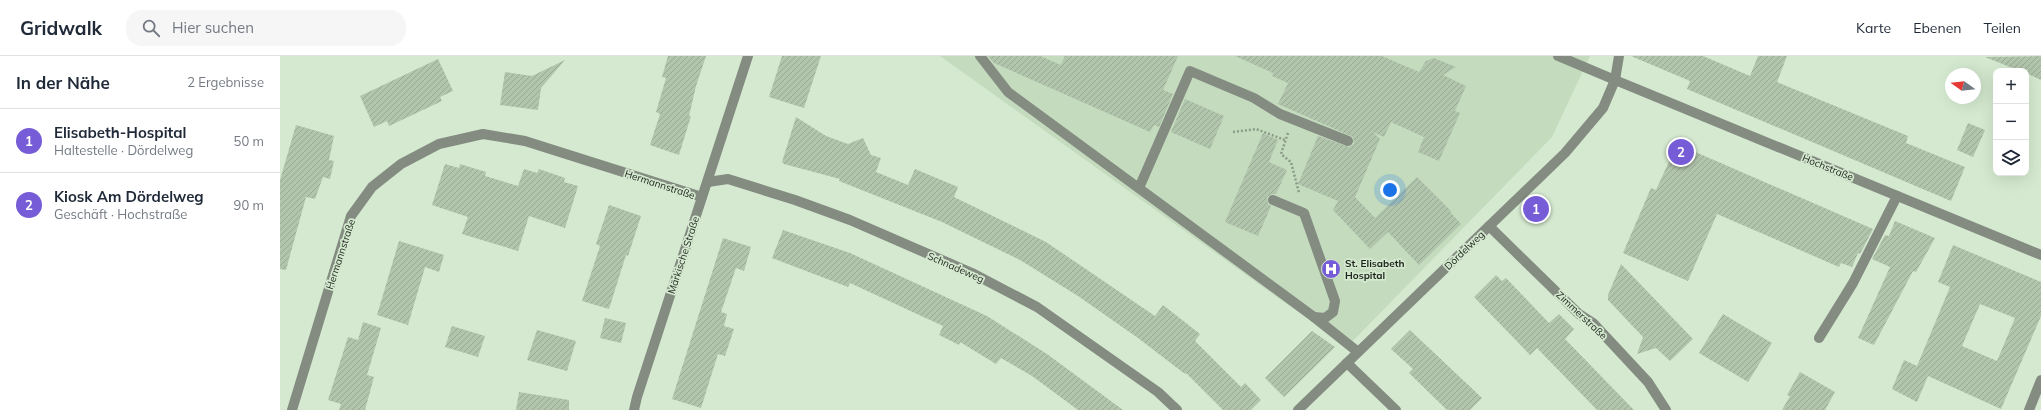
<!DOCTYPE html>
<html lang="de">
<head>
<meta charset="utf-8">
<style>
	body { margin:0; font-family:Mulish,sans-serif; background:#f6f6f7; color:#1f2937 }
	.controls { position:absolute; right:12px; top:12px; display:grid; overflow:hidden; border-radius:8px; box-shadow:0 4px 16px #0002 }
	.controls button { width:36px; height:36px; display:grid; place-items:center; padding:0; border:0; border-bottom:1px solid #e0e1e3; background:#fff; color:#1f2937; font:20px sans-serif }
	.compass { position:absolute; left:1665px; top:12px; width:36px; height:36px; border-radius:50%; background:#fff; box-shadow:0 4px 16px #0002; rotate:285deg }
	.you { position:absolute; left:1110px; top:134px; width:14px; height:14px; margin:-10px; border:3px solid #fff; border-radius:50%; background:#1a73e8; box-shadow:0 0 0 6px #1a73e833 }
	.badge { display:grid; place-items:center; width:26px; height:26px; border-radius:50%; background:#775cd7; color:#fff; font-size:13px; font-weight:700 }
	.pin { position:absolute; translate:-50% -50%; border:2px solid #fff; box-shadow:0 1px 4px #0006 }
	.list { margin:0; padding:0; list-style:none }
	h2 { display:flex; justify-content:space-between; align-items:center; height:52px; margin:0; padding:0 16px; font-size:17px }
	h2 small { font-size:13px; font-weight:400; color:#747a83 }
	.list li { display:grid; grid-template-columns:26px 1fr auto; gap:12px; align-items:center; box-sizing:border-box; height:64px; padding:0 16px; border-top:1px solid #e0e1e3 }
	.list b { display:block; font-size:15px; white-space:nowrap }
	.list p { margin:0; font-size:13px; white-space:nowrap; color:#747a83 }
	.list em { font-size:13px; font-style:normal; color:#747a83 }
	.icon { flex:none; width:22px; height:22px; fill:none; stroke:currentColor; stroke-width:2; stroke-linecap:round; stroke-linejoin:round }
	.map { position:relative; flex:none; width:1761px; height:354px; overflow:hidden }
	header { display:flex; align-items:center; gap:24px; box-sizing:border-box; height:56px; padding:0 20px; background:#fff; border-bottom:1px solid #e0e1e3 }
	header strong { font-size:19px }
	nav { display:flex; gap:22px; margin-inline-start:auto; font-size:14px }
	.search { width:280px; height:36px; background:#f6f6f7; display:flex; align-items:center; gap:10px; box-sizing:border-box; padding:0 14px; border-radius:16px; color:#747a83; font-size:15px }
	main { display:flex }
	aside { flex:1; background:#fff }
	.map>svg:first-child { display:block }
	.built { fill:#c4dbbe }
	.building { fill:url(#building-hatch); fill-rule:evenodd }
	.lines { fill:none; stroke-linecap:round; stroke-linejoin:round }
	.path { stroke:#8c9b88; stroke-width:2.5; stroke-dasharray:2 2; stroke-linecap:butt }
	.service { stroke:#848c82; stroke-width:10 }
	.minor { stroke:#848c82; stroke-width:10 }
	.labels { text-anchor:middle; stroke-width:3.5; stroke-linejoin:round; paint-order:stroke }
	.street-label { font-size:10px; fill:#1c231a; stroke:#d5e9d0 }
	.poi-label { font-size:10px; font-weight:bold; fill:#1c231a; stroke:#d5e9d0; text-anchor:start }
</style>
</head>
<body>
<header>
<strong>Gridwalk</strong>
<div class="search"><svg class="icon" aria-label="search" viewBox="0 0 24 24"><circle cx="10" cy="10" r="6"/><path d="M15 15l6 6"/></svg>Hier suchen</div>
<nav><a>Karte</a><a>Ebenen</a><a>Teilen</a></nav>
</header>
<main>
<aside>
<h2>In der Nähe<small>2 Ergebnisse</small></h2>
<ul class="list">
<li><span class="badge">1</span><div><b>Elisabeth-Hospital</b><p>Haltestelle · Dördelweg</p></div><em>50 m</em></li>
<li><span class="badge">2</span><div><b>Kiosk Am Dördelweg</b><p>Geschäft · Hochstraße</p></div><em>90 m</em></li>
</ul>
</aside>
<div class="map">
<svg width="1761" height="354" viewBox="0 0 1761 354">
	<defs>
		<pattern id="building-hatch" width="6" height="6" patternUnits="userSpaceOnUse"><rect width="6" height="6" fill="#b1c4ac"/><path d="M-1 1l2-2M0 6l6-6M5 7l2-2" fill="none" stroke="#98a893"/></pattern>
	</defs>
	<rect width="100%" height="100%" fill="#d5e9d0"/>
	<path class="built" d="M660 0H1310L1272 81 1067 291Z"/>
	<g class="building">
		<path d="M388 0H426L416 30 409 60H411L399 99 370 89 380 58 376 56 386 22 382 21Z"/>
		<path d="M502 0H541L524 52 489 41Z"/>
		<path d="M708 0H760L781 9 785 0H898L883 34 893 38 879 71 874 69 870 76 714 7Z"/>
		<path d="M955 0H1102L1139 16 1146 5 1154 2 1176 11 1163 19 1186 30 1175 55 1180 57 1159 105 1138 96 1144 81 1111 66 1104 81 1093 76 1100 83 1075 141 1095 162 1137 121 1171 155 1170 156 1181 168 1139 209 1108 176 1090 193 1053 154 1058 145 1018 128 1038 80 1069 91 1074 88 1073 81 998 48 1008 27 992 20 993 17Z"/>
		<path d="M1351 0H1423L1470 20 1478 0H1507L1497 26 1628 80 1626 87 1685 111 1671 145 1407 33 1410 25Z"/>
		<path d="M1761 0V24L1746 17V15H1740L1705 1Z"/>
		<path d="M158 3 173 35 160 41 162 45 109 70 107 65 94 71 80 40Z"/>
		<path d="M285 4 261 32 258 54 220 49 225 16 252 20Z"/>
		<path d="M905 43 944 60 930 93 891 76Z"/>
		<path d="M516 61 546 80 568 88 583 82 591 99 601 102 596 116 628 129 635 113 678 131 674 141 766 186 875 260 883 249 920 278 915 285 961 331 965 327 981 344 971 354H943L906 317 905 318 858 282 798 240 740 204 662 166 559 125 560 123 504 108 502 106Z"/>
		<path d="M1688 67 1705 74 1693 101 1677 94Z"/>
		<path d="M16 69 54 80 49 104 54 105 50 123 43 121 35 143 26 141 6 214 0 213V124Z"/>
		<path d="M983 77 998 84 989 106 1007 114 996 138H992L987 141 988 148 991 150 978 180 945 166Z"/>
		<path d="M1397 88 1593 173 1580 198 1578 197 1572 211 1561 207 1559 211 1437 158 1408 225 1343 197 1371 132 1376 134Z"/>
		<path d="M165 108 179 112 180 108 206 116 205 120 238 130 244 113 257 117 259 113 285 122 284 126 298 130 285 172 249 160 238 195 182 178 188 161 152 149Z"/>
		<path d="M329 149 361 160 348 200 346 199 329 253 302 245 320 190 316 188Z"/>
		<path d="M1615 165 1655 182 1636 216 1633 215 1594 289 1578 282 1610 211 1592 203 1605 179 1609 180Z"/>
		<path d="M503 174 570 197 707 260 767 298 843 354H798L752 320 721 302 716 308 680 286 679 289 659 279 663 270 570 227 568 231 492 202Z"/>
		<path d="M443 182 471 191 464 215 456 212 441 256 447 258 444 270 454 273 445 300 438 298 421 352 392 343Z"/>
		<path d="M119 185 164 199 159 216 145 211 128 269 97 259Z"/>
		<path d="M1673 189 1761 226V260L1721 353 1648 320 1637 346 1612 333 1624 304 1637 310 1670 231 1658 226ZM1700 248 1735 262 1717 305 1682 290Z"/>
		<path d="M1341 208 1413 283 1390 305 1376 292 1357 298 1363 281 1328 244V239Z"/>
		<path d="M1216 219 1222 225 1226 222 1269 267 1279 258 1294 273 1285 283 1354 354H1317L1257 292 1250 299 1194 241Z"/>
		<path d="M1443 258 1492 287 1468 326 1419 297Z"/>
		<path d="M325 262 346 267 341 287 320 282Z"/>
		<path d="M83 266 101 272 87 319 94 321 85 354H59L61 348 48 344 68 281 78 284Z"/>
		<path d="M172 270 205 280 198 301 165 291Z"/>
		<path d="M257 274 296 285 287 315 247 304Z"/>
		<path d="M1130 274 1202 342 1190 354H1167L1129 317 1133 313 1111 293Z"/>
		<path d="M1032 275 1055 291 1004 341 985 322Z"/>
		<path d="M1520 316 1555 336 1545 354H1502L1510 340 1507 339Z"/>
		<path d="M239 336 289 344V354H236Z"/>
	</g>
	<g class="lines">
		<g class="path">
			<path d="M953 76 976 73 1005 84"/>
			<path d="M1008 77 1001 98 1011 106 1019 137"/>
		</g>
		<g class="service">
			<path d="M700 0 728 36 1034 261 1078 296"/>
			<path d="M1278 0 1335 24"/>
			<path d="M859 132 910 15 974 42 1000 58 1068 85"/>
			<path d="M993 144 1024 157 1055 245 1053 256 1045 262 1034 261"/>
			<path d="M1539 282 1573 227 1617 140"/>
		</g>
		<g class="minor">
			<path d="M1335 24 1761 199"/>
			<path d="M428 126 448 123 515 144 570 164 692 217 757 251 878 336 897 354"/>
			<path d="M1209 170 1299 258 1313 267 1368 326 1386 354"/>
			<path d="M1067 307 1116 354"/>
			<path d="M12 354 71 160 92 131 121 108 159 88 203 78 245 85 422 141"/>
			<path d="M354 354 357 341 468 0"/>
			<path d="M1018 354 1285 97 1323 52 1335 24 1339 0"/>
			<path d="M1749 354 1761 324"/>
		</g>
	</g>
	<defs>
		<g id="hospital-disc" transform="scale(1)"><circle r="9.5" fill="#775cd7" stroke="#d5e9d0"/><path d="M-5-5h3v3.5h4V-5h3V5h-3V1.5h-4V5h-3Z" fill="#fff"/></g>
	</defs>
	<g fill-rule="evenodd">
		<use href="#hospital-disc" x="1051" y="213"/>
	</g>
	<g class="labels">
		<g class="street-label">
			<text transform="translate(1548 111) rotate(22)" y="4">Hochstraße</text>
			<text transform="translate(380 128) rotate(18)" y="4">Hermannstraße</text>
			<text transform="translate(1184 194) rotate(-44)" y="4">Dördelweg</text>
			<text transform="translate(60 198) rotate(-72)" y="4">Hermannstraße</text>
			<text transform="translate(403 199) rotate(-72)" y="4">Märkische Straße</text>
			<text transform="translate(676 211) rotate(24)" y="4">Schnadeweg</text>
			<text transform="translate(1302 259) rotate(43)" y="4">Zimmerstraße</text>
		</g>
		<g class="poi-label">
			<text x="1065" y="211">St. Elisabeth<tspan x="1065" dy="12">Hospital</tspan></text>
		</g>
	</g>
</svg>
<div class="controls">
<button>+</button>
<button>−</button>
<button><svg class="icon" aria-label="layers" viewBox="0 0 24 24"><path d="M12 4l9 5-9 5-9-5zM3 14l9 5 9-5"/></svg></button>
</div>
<svg class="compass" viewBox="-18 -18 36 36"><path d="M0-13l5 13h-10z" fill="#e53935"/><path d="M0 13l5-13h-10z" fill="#747a83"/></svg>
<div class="you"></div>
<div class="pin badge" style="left:1256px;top:153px">1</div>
<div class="pin badge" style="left:1401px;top:96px">2</div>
</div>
</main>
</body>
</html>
